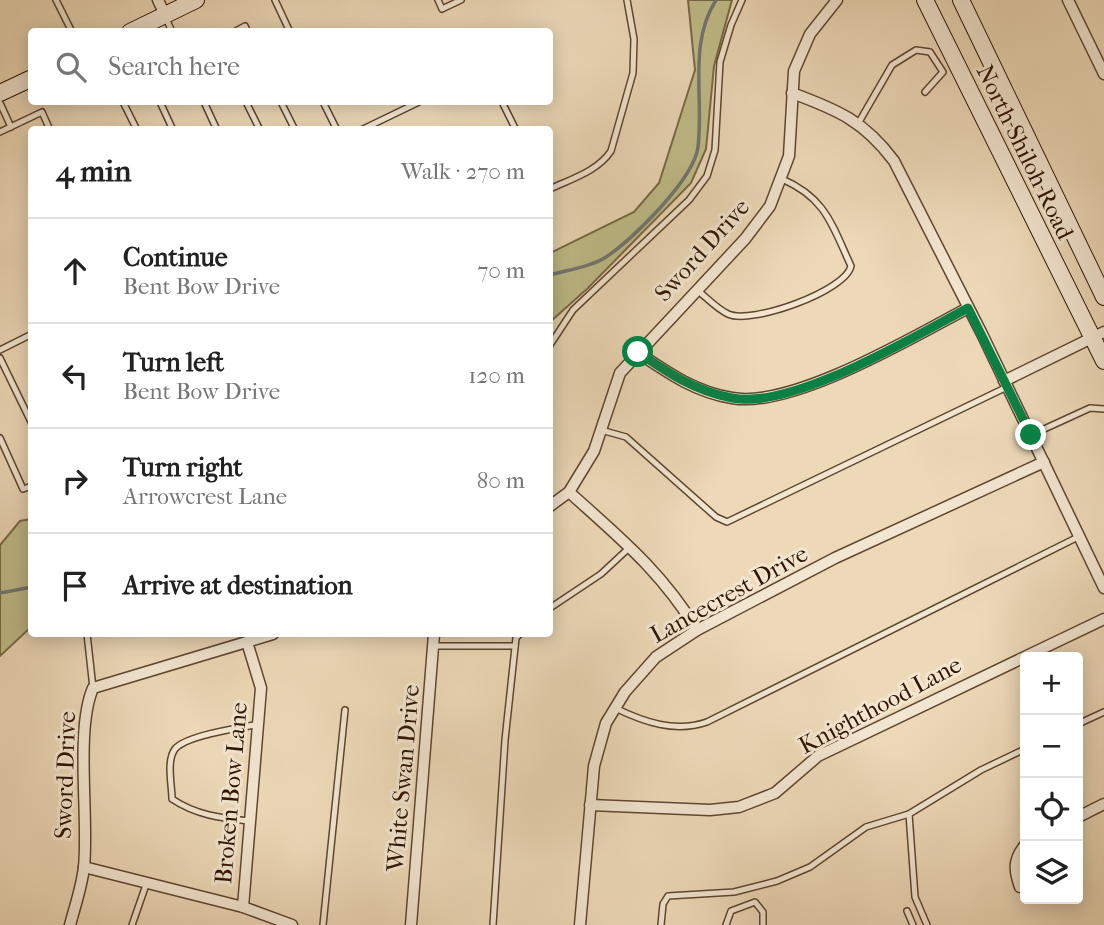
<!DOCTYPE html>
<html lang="en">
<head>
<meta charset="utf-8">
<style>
	body { margin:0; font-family:"IM FELL French Canon",serif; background:#f6f6f6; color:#222 }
	.controls { position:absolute; right:21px; bottom:21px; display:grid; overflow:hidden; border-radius:7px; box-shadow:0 4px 18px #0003 }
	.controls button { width:63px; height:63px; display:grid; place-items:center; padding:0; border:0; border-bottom:2px solid #e0e0e0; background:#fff; color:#222; font:35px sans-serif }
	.stop { position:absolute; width:21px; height:21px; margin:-16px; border:5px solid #0b8043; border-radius:50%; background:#fff }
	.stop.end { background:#0b8043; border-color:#fff; box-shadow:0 2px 7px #0008 }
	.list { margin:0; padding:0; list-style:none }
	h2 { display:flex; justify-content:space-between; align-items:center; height:91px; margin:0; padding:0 28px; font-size:30px }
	h2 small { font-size:23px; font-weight:400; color:#767676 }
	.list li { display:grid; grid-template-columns:46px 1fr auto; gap:21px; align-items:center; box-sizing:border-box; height:105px; padding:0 28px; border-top:2px solid #e0e0e0 }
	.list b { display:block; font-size:26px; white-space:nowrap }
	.list p { margin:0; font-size:23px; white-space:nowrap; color:#767676 }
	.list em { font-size:23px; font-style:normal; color:#767676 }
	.icon { flex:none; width:38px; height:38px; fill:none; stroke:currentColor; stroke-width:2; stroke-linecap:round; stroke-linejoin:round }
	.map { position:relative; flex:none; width:1104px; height:925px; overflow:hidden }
	.search { position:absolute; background:#fff; box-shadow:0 4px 18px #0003; left:28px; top:28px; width:525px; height:77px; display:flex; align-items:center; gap:18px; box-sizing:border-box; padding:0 24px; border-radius:7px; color:#767676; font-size:26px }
	.panel { position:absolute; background:#fff; box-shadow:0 4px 18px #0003; left:28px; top:126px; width:525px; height:511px; border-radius:7px }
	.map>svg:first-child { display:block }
	.green { fill:#c0bd8a; stroke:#786946; stroke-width:2 }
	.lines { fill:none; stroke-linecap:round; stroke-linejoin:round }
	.stream { stroke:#727670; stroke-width:3.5 }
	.lane-casing { stroke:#5f462f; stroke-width:8 }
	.street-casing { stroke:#5f462f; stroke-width:13 }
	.secondary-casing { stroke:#301501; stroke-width:18 }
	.lane { stroke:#f3e6d1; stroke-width:5 }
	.street { stroke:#f3e6d1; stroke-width:10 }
	.secondary { stroke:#f3e6d1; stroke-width:16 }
	.route { stroke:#0b8043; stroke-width:9 }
	.labels { text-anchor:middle; stroke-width:6; stroke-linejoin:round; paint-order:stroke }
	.street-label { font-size:24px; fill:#301501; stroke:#f3e6d1 }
</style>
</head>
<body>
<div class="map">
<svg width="1104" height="925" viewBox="0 0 1104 925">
	<rect width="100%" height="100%" fill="#edd9b8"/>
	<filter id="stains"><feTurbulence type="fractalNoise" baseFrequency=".00286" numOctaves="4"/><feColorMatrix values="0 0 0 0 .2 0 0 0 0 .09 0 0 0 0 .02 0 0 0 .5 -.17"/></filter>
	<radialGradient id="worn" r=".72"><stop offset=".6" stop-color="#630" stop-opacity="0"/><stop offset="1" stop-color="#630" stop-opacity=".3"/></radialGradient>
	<g class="green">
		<path d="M688 0H732L714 66 706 149 691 183 588 288 550 322V253L634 212 659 183 695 70Z"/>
		<path d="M31 519V627L0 656V545L20 521Z"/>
	</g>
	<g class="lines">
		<g class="stream">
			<path d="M550 275C567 270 591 267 606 257 633 239 694 179 698 147 704 97 688 44 716 0"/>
			<path d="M0 593 32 587"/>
		</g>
		<g class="lane-casing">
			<g id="lane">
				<path d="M56 0 72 32"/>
				<path d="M275 0 290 32"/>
				<path d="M438 0 442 9 461 0"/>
				<path d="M166 18 172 32"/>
				<path d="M234 32 245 26 248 32"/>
				<path d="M123 102 137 130"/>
				<path d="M160 102 173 130"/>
				<path d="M204 102 217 130"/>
				<path d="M246 102 260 130"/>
				<path d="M281 102 295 130"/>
				<path d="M323 102 337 130"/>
				<path d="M502 102 516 130"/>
				<path d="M0 103 11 127"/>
				<path d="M859 122 892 65 916 50 930 52 943 72 925 92"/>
				<path d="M361 130 419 102"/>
				<path d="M0 132 42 112 50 130"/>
				<path d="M550 189C571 179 598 171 611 151L633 73 634 39 627 0"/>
				<path d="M697 290C706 297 717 309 728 314 751 325 846 291 851 266 832 225 826 198 782 179"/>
				<path d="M550 345 573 310 689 200 707 176 715 150 720 62 731 25 742 0"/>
				<path d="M0 350 32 334"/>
				<path d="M0 358 32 424"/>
				<path d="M601 430 626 437 716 517 727 522 1007 387"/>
				<path d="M1031 435 1090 408 1104 409"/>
				<path d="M0 438 23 489 32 486"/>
				<path d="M550 608 601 574 630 547"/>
				<path d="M87 634 93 688"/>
				<path d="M435 646H515"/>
				<path d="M615 708C644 722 675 733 707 722L1078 537"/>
				<path d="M1078 724 1104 712"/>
				<path d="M249 821C220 818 196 815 172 799 172 785 166 761 175 749 186 735 241 728 259 724"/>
				<path d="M907 911 913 925"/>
				<path d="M132 925 147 882"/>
				<path d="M323 925 345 710"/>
				<path d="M493 925 505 740 516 638 520 634"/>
				<path d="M661 925 663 904 668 896 734 892 777 881 810 867 866 827 909 814"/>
				<path d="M726 925 731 911 755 902 763 912V925"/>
				<path d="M927 925 915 897 909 814 981 770 1025 749"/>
			</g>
		</g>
		<g class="street-casing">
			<g id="street">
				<path d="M158 0 165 15"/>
				<path d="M1068 0 1104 74"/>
				<path d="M792 93C838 110 864 121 894 161L982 334 1104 588"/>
				<path d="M637 352C668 373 695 392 732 398 792 409 913 337 968 308"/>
				<path d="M1004 381 1104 332"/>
				<path d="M569 492C620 538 661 571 697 630"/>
				<path d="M550 506 569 492 594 451 620 373 745 239 770 206 789 156 794 71 810 34 837 0"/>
				<path d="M590 805 710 810 739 807 775 793 818 756 1104 619"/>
				<path d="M1078 817 1104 804"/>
				<path d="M84 867 243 907 292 925"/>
				<path d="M1020 887C1014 870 1013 860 1025 845"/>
				<path d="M243 907 261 688 247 642"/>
				<path d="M70 925C75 906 82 886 84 867 89 817 75 730 93 688L273 634"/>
				<path d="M411 925 434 634"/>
				<path d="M580 925 594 766 606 723 625 692 656 657 697 630 835 558 1044 462"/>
			</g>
		</g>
		<g class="secondary-casing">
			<g id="secondary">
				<path d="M925 0 1104 361"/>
				<path d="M961 0 1104 297"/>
				<path d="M130 32 196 0"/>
				<path d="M0 93 32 78"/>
			</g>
		</g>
		<use href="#lane" class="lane"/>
		<use href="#street" class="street"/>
		<use href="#secondary" class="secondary"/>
	</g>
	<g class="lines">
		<path class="route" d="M638 352C668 373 695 391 732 398 792 410 913 337 968 308L1031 435"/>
	</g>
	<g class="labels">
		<g class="street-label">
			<text transform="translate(1025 152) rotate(64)" y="8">North Shiloh Road</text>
			<text transform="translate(702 250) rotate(-48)" y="8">Sword Drive</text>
			<text transform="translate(729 594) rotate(-29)" y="8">Lancecrest Drive</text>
			<text transform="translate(880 705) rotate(-28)" y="8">Knighthood Lane</text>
			<text transform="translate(65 775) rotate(-88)" y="8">Sword Drive</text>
			<text transform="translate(403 778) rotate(-85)" y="8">White Swan Drive</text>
			<text transform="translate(231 793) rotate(-85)" y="8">Broken Bow Lane</text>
		</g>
	</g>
	<rect width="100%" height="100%" filter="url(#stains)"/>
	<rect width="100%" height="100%" fill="url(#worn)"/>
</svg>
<div class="controls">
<button>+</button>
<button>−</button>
<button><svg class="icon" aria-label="locate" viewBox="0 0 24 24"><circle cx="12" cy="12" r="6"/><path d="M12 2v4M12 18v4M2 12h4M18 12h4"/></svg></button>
<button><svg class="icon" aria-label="layers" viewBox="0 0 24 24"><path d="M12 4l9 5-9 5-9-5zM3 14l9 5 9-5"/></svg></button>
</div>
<div class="stop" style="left:638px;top:352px"></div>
<div class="stop end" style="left:1031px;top:435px"></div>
<div class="search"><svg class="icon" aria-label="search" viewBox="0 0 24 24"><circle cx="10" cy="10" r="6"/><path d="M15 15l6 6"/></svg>Search here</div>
<section class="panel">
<h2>4 min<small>Walk · 270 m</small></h2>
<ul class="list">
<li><svg class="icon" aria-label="ahead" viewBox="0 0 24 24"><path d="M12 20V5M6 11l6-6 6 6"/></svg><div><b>Continue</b><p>Bent Bow Drive</p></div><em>70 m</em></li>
<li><svg class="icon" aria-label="left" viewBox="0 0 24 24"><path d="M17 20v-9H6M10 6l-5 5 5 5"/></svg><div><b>Turn left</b><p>Bent Bow Drive</p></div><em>120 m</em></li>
<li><svg class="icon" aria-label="right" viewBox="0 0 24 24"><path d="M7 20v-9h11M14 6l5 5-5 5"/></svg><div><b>Turn right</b><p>Arrowcrest Lane</p></div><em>80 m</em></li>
<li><svg class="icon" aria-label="arrive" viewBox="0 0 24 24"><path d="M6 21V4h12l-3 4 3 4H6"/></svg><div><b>Arrive at destination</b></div></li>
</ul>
</section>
</div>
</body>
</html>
